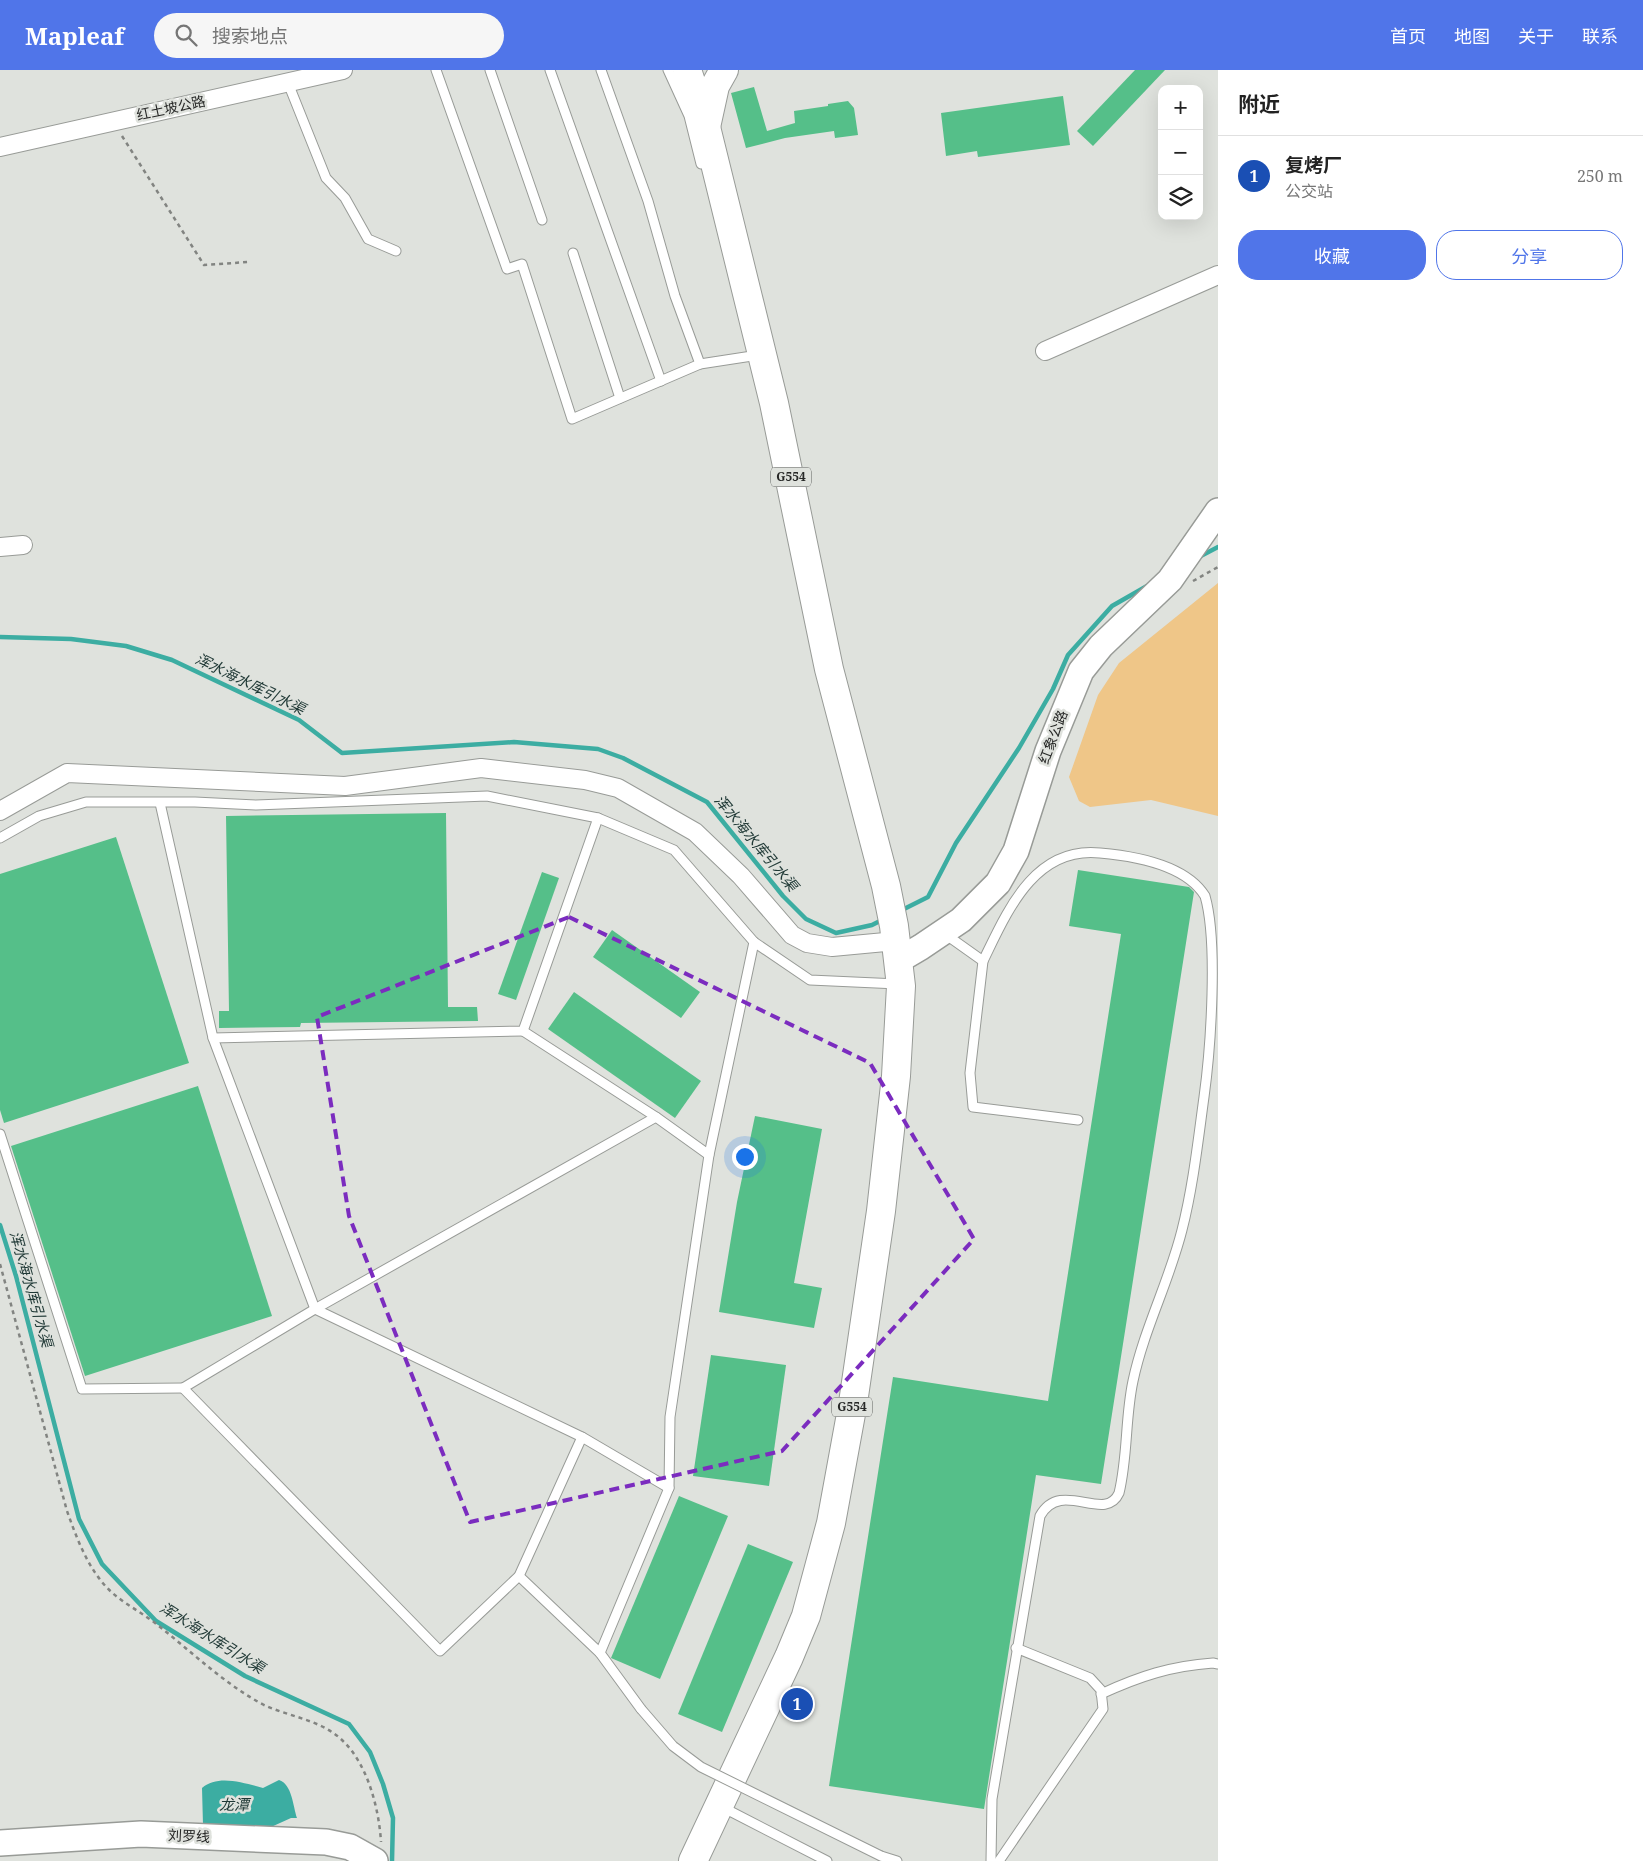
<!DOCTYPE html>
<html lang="zh">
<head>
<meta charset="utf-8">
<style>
	body { margin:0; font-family:"Noto Serif","Noto Sans SC",serif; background:#f6f6f6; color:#222 }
	.controls { position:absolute; right:15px; top:15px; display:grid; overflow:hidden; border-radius:10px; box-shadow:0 5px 20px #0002 }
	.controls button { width:45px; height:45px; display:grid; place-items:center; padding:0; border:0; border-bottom:1px solid #e0e0e0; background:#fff; color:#222; font:25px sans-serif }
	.you { position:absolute; left:744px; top:1086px; width:18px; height:18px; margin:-12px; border:4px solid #fff; border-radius:50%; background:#1a73e8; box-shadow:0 0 0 8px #1a73e833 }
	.badge { display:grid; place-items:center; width:32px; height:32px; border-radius:50%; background:#5075e9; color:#fff; font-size:16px; font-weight:700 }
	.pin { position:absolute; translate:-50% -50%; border:2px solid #fff; box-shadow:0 1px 5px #0006 }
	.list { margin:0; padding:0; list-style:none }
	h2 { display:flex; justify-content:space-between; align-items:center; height:65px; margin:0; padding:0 20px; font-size:21px }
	h2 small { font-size:16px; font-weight:400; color:#767676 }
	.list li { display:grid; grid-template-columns:32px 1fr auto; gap:15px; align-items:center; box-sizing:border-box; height:80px; padding:0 20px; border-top:1px solid #e0e0e0 }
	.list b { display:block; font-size:19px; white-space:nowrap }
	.list p { margin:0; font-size:16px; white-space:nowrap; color:#767676 }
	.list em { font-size:16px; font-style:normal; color:#767676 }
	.actions { display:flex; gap:10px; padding:15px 20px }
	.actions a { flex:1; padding:11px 0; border:1px solid #5075e9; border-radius:20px; text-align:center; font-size:18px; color:#5075e9 }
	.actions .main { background:#5075e9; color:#fff }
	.icon { flex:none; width:28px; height:28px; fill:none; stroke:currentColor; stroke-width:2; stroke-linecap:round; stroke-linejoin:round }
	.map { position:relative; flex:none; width:1218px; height:1791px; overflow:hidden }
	header { display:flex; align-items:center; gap:30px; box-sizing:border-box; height:70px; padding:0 25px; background:#5075e9; color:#fff }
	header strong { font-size:24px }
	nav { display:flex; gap:28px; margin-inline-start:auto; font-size:18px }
	.search { width:350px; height:45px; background:#f6f6f6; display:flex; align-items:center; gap:12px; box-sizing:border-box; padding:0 18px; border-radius:28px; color:#767676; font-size:19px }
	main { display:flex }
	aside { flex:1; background:#fff }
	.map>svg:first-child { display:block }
	.green { fill:#efc688 }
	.water { fill:#3cada2 }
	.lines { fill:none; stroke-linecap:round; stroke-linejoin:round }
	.stream { stroke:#3cada2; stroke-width:4.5 }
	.building { fill:#55bf89 }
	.lane-casing { stroke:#989b97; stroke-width:11 }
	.street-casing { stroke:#989b97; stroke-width:20 }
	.secondary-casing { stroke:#989b97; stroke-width:28 }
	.highway-casing { stroke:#989b97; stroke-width:30 }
	.path { stroke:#828481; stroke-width:2.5; stroke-dasharray:4 4; stroke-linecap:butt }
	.lane { stroke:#fff; stroke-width:9 }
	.street { stroke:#fff; stroke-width:18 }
	.secondary { stroke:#fff; stroke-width:25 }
	.highway { stroke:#fff; stroke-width:28 }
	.lane-bridge-casing { stroke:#989b97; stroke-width:11; stroke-linecap:butt }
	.lane-bridge { stroke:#fff; stroke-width:9 }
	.marked { fill:none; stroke:#7b2cbf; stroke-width:4; stroke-dasharray:10 6; stroke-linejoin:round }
	.labels { text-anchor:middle; stroke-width:5; stroke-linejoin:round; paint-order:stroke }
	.shield { fill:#dfe2dd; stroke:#5e605e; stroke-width:1 }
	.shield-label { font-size:12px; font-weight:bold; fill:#272827 }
	.street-label { font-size:14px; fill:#272827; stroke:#dfe2dd }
	.water-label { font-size:15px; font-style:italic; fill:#1f3835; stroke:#dfe2dd }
</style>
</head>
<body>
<header>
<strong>Mapleaf</strong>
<div class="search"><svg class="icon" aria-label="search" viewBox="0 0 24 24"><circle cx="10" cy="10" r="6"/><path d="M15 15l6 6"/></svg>搜索地点</div>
<nav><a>首页</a><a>地图</a><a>关于</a><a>联系</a></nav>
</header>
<main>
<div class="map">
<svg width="1218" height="1791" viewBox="0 0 1218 1791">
	<rect width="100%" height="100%" fill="#dfe2dd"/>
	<path class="green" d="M1218 513V746L1151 730 1090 737 1079 731 1069 707 1098 625 1119 593Z"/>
	<path class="water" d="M279 1710C292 1714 293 1736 297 1748H291L260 1762 203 1755 202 1718C218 1704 244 1713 263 1718Z"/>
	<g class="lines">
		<g class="stream">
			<path d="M1197 488 1218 477"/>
			<path d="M0 567 71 569 126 576 172 590 299 650 342 683 514 672 598 679 623 688 707 732 783 826 806 849 836 863 872 855 884 849"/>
			<path d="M900 841 928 827 956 773 1019 678 1053 619 1068 585 1112 536 1147 516"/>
			<path d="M0 1155 16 1206 79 1449 102 1494 156 1551 245 1606 349 1654 370 1682 383 1714 393 1748 392 1791"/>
		</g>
	</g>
	<g class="building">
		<path d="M1135 0H1165L1093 76 1077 61Z"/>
		<path d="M754 17 767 61 795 53 794 41 828 36V34L848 31 854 38 858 65 835 68 834 61 785 68 746 78 731 23Z"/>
		<path d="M1063 26 1070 75 978 87 977 81 946 86 941 43Z"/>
		<path d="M446 743 448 937H477L478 951 301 953 300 957 219 958V941H229L226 746Z"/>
		<path d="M116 767 189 993 4 1053 0 1040V804Z"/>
		<path d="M1078 800 1189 817 1194 822 1101 1414 1036 1405 984 1739 829 1716 893 1307 1048 1331 1121 864 1069 856Z"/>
		<path d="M542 802 559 808 516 930 498 924Z"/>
		<path d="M612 860 700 922 681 948 593 887Z"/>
		<path d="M574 922 701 1011 675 1048 548 959Z"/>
		<path d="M198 1016 272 1246 85 1306 11 1076Z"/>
		<path d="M755 1046 822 1059 794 1213 822 1218 814 1258 719 1242 737 1132Z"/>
		<path d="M711 1285 786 1295 769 1416 693 1406Z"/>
		<path d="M679 1426 728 1446 660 1609 611 1588Z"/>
		<path d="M748 1474 793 1492 722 1662 678 1644Z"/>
	</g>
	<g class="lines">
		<g class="lane-casing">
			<g id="lane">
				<path d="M436 0 507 199 522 194 572 349 700 294 752 286"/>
				<path d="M490 0 542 150"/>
				<path d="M550 0 661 311"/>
				<path d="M601 0 648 131 675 226 700 294"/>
				<path d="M668 0 689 46 701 94"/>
				<path d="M288 13 326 108 345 128 368 169 396 181"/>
				<path d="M573 183 620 328"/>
				<path d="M160 733 213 968 315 1239 582 1367 669 1418"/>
				<path d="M0 768 39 746 86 732H195L256 735 487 726 598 748 674 780 754 872 810 910 898 914"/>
				<path d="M945 864 983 891C1007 842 1034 776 1100 783 1134 786 1185 794 1205 826 1218 871 1211 976 1204 1027 1198 1071 1193 1117 1182 1160 1169 1212 1144 1259 1133 1311 1125 1348 1128 1386 1119 1423 1105 1454 1061 1408 1040 1446L992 1729 991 1791"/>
				<path d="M983 891 970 1003 973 1037 1078 1050"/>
				<path d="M523 961 656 1047 709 1085"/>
				<path d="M213 968 523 961 598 748"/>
				<path d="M0 1064 82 1319 183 1318"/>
				<path d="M582 1367 519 1506 440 1581 183 1318 315 1239 656 1047"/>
				<path d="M519 1506 600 1583 641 1639"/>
				<path d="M600 1583 669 1418 670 1347 709 1085 754 872"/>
				<path d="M1101 1624C1140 1606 1171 1596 1213 1593L1218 1594"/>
				<path d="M722 1737 827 1791"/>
				<path d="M881 1786 897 1791"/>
				<path d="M999 1791 1103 1639 1101 1620 1090 1608 1016 1578"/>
			</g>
		</g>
		<g class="street-casing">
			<g id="street">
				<path d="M0 77 343 0"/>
				<path d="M1045 281 1218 205"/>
				<path d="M0 477 23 475"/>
				<path d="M0 741 67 703 345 716 481 698 585 710 618 718 695 762 741 806 792 865 807 873 832 877 896 871"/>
			</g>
		</g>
		<g class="secondary-casing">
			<g id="secondary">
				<path d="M899 890 921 877 961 850 998 813 1016 781 1048 681 1081 601 1101 576 1170 510 1218 441"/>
				<path d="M0 1773 141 1764 326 1772 350 1777 375 1791"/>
			</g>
		</g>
		<g class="highway-casing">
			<g id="highway">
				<path d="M687 0 706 57 774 333 829 599 886 816 894 856 901 916 896 1006 881 1141 853 1333 831 1453 806 1546 789 1587 693 1791"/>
				<path d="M706 57 715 16 724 0"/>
			</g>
		</g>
		<g class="path">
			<path d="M122 66 204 195 248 192"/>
			<path d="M1193 511 1218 497"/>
			<path d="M0 1194 67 1441C76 1466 85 1491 102 1512 116 1530 137 1539 155 1553 191 1581 224 1614 264 1635 290 1647 322 1650 343 1671 368 1695 379 1739 381 1772"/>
		</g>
		<use href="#lane" class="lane"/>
		<use href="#street" class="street"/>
		<use href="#secondary" class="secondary"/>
		<use href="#highway" class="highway"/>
		<g class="lane-bridge-casing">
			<path id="lane-bridge" d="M641 1639 673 1676 701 1697 881 1786"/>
		</g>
		<use href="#lane-bridge" class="lane-bridge"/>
	</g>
	<path class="marked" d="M569 847 870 993 974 1169 782 1381 470 1452 349 1146 317 947Z"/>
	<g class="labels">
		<g class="shield">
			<rect x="771" y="397.5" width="40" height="19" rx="4"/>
			<rect x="832" y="1327.5" width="40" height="19" rx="4"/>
		</g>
		<g class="shield-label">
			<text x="791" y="411">G554</text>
			<text x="852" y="1341">G554</text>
		</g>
		<g class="street-label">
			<text transform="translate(171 38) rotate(-12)" y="5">红土坡公路</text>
			<text transform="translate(1053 667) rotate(-69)" y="5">红象公路</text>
			<text transform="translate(189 1766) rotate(3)" y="5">刘罗线</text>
		</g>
		<g class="water-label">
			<text transform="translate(250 614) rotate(26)" y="5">浑水海水库引水渠</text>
			<text transform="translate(756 773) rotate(50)" y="5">浑水海水库引水渠</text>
			<text transform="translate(31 1219) rotate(74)" y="5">浑水海水库引水渠</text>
			<text transform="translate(212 1568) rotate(32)" y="5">浑水海水库引水渠</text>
			<text x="234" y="1740">龙潭</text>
		</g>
	</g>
</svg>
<div class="controls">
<button>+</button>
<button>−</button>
<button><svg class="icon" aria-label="layers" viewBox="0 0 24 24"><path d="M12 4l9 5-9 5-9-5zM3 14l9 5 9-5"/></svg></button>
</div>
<div class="you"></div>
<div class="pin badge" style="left:797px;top:1634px;background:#1a4fb4">1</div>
</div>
<aside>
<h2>附近<small></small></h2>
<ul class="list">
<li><span class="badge" style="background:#1a4fb4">1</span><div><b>复烤厂</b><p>公交站</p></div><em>250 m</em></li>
</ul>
<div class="actions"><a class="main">收藏</a><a>分享</a></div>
</aside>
</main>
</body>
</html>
